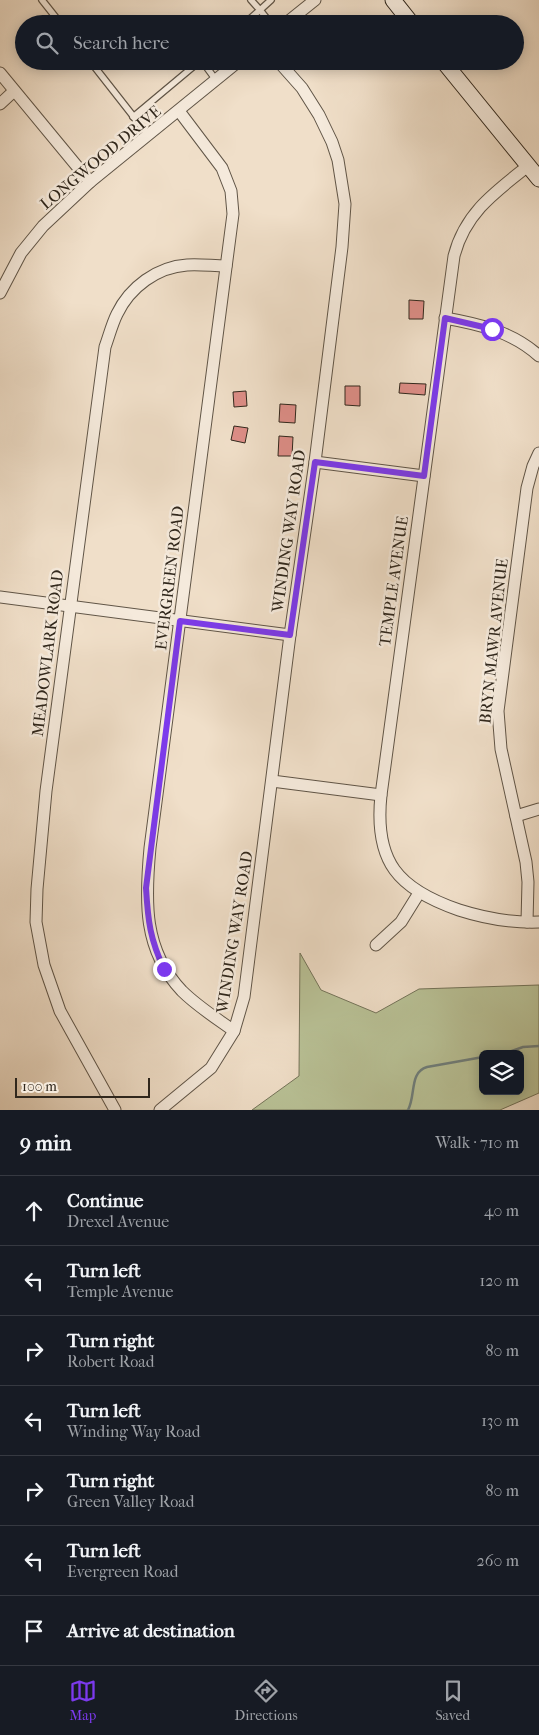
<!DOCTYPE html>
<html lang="en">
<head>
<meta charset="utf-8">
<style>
	body { margin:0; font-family:"IM FELL French Canon",serif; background:#242831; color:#f1f3f6 }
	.controls { position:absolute; right:15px; bottom:15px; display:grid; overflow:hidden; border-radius:8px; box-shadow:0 2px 12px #0003 }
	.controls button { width:45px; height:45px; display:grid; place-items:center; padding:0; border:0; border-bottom:1px solid #363941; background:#171b24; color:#f1f3f6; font:25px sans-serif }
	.scale { position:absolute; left:15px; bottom:12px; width:135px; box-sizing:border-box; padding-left:5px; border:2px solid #30271c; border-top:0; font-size:14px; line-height:18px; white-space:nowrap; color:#30271c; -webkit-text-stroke:4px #f5eadc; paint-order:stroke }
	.stop { position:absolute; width:15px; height:15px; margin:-11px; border:4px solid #7c3aed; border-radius:50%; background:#fff }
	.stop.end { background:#7c3aed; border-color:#fff; box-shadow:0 1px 5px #0008 }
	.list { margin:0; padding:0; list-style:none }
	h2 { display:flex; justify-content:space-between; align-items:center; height:65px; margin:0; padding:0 20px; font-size:21px }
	h2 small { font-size:16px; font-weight:400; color:#9ea1a6 }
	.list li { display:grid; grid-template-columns:32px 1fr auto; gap:15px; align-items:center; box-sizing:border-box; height:70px; padding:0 20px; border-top:1px solid #363941 }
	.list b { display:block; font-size:19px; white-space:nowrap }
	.list p { margin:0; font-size:16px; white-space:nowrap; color:#9ea1a6 }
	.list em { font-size:16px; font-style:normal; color:#9ea1a6 }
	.icon { flex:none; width:28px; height:28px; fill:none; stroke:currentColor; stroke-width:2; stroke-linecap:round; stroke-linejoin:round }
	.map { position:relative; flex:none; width:539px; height:1110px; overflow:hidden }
	.search { position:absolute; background:#171b24; box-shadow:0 2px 12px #0003; left:15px; right:15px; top:15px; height:55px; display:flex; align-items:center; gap:12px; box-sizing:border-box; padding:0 18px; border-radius:28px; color:#9ea1a6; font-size:19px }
	.sheet { height:555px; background:#171b24 }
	nav { display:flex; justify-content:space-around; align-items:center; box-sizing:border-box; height:70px; border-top:1px solid #363941; background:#171b24; font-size:14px; color:#9ea1a6 }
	nav a { display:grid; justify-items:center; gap:2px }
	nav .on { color:#7c3aed }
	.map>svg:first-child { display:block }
	.green { fill:#b9c297; stroke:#74745a; fill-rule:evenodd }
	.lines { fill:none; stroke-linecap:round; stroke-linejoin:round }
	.stream { stroke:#71807d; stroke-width:2.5 }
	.building { fill:#de8e88; stroke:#30271c }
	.lane-casing { stroke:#605547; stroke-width:8 }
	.street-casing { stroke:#605547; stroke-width:13 }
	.secondary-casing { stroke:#30271c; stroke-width:17 }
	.lane { stroke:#f5eadc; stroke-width:5.5 }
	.street { stroke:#f5eadc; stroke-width:11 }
	.secondary { stroke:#f5eadc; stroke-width:15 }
	.route { stroke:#7c3aed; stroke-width:6 }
	.labels { text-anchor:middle; stroke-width:5; stroke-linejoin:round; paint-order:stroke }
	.street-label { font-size:16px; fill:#30271c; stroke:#f5eadc }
</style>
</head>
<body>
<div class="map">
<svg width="539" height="1110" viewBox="0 0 539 1110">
	<rect width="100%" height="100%" fill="#f0dfc9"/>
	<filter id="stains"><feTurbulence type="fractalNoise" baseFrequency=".004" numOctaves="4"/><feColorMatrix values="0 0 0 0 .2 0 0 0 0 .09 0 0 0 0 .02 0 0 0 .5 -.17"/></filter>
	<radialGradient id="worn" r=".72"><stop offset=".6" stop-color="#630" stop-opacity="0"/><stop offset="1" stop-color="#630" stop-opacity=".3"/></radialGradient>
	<path class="green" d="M300 953 321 990 376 1013 419 989 539 985V1093L500 1110H252L299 1076ZM483 1054H520V1091H483Z"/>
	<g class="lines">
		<g class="stream">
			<path d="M503 1054 523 1047 539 1046"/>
			<path d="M408 1110C416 1096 409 1072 427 1067L483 1057"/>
		</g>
	</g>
	<g class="building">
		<path d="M409 300 424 301 423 319H409Z"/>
		<path d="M400 383 426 384 425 395 399 393Z"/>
		<path d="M345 386H360V406L345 405Z"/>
		<path d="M246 391 247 406 234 407 233 392Z"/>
		<path d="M280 404 296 405 295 423 279 422Z"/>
		<path d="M234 426 248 428 245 443 231 440Z"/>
		<path d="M279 436 293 437 292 456H278Z"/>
	</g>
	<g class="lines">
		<g class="lane-casing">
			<g id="lane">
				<path d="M42 0 61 24"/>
				<path d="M271 0 260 10 271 24"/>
				<path d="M244 24 260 10 251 0"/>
				<path d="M90 61 148 135"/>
				<path d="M202 61 216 80"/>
				<path d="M133 117 200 61"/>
			</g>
		</g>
		<g class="street-casing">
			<g id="street">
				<path d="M285 24 315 0"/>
				<path d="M0 73 90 182"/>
				<path d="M0 104 14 91"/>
				<path d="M179 111 222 168 231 191 233 214 150 848C145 901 143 950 182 991 197 1006 216 1018 234 1031"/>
				<path d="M528 166C495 192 465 213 454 256L381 795C374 862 398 889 459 910 484 918 512 923 539 922"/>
				<path d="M0 293 21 253 43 226 90 182 239 61"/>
				<path d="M445 318C479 324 513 332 539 356"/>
				<path d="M315 462 424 476"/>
				<path d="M0 597 290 635"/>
				<path d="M272 781 381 795"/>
				<path d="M516 816 539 809"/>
				<path d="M527 922 528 882 526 862 501 749 498 711 527 488 533 466 539 453"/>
				<path d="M376 945 401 922 419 893"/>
				<path d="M115 1110 60 1011 44 965 36 922 37 889 46 791 105 347C109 336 112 324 117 314 130 287 157 267 187 265 200 264 213 266 226 266"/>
				<path d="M160 1110 211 1068 234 1031 244 997 290 635 315 462 342 247 345 204 338 160 332 142 319 115 302 88 278 61"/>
			</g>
		</g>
		<g class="secondary-casing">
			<g id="secondary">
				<path d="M393 0 412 24"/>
				<path d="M443 61 539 179"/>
			</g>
		</g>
		<use href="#lane" class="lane"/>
		<use href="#street" class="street"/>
		<use href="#secondary" class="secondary"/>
	</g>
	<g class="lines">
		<path class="route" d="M164 969C150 939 148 921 146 888L180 621 290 635 315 462 424 476 445 318 492 329"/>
	</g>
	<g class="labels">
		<g class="street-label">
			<text transform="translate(100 157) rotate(-40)" y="6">LONGWOOD DRIVE</text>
			<text transform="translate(288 531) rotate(-82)" y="6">WINDING WAY ROAD</text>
			<text transform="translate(169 578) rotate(-83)" y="6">EVERGREEN ROAD</text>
			<text transform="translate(393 581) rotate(-82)" y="6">TEMPLE AVENUE</text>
			<text transform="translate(493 641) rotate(-84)" y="6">BRYN MAWR AVENUE</text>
			<text transform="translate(47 653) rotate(-83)" y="6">MEADOWLARK ROAD</text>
			<text transform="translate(234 932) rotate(-81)" y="6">WINDING WAY ROAD</text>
		</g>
	</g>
	<rect width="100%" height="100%" filter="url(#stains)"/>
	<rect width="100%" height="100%" fill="url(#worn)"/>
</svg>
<div class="controls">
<button><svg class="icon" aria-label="layers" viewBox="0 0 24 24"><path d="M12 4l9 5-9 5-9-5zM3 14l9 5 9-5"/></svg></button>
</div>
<div class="scale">100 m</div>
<div class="stop" style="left:492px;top:329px"></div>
<div class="stop end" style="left:164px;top:969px"></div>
<div class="search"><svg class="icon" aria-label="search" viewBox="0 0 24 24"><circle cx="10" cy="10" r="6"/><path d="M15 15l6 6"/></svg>Search here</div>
</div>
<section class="sheet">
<h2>9 min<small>Walk · 710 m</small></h2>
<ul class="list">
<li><svg class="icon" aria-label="ahead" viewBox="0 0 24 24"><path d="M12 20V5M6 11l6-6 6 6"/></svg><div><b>Continue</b><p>Drexel Avenue</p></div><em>40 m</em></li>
<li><svg class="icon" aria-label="left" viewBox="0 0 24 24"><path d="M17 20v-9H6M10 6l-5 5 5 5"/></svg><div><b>Turn left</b><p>Temple Avenue</p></div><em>120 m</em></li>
<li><svg class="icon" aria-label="right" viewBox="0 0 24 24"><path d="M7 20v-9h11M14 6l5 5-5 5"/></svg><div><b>Turn right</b><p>Robert Road</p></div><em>80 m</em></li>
<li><svg class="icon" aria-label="left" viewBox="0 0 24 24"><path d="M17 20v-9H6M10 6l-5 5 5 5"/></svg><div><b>Turn left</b><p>Winding Way Road</p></div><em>130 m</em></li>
<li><svg class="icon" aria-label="right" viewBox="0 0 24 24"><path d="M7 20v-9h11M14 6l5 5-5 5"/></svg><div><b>Turn right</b><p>Green Valley Road</p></div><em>80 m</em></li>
<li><svg class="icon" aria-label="left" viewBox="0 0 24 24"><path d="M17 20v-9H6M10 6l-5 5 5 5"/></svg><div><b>Turn left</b><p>Evergreen Road</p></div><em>260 m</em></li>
<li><svg class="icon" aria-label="arrive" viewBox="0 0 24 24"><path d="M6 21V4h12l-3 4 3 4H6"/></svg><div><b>Arrive at destination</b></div></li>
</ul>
</section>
<nav>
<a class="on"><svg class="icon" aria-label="map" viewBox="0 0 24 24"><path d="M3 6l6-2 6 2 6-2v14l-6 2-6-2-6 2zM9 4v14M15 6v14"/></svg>Map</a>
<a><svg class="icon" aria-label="directions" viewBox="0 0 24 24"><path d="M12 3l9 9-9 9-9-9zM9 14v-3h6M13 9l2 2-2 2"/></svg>Directions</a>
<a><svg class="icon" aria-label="saved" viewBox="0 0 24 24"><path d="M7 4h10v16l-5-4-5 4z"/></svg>Saved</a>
</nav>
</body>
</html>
